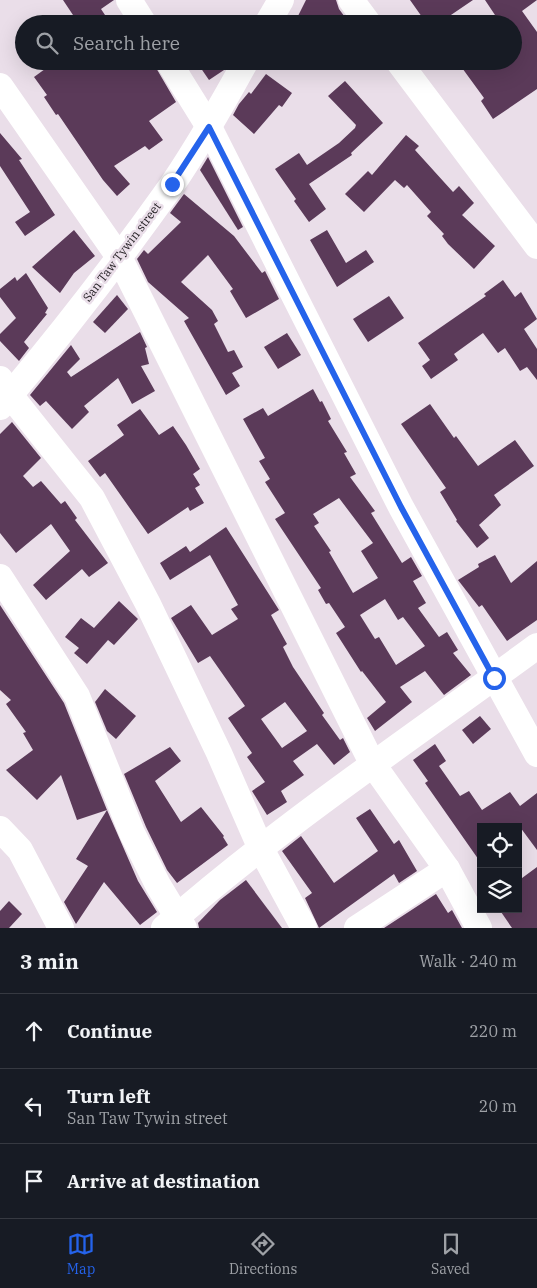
<!DOCTYPE html>
<html lang="en">
<head>
<meta charset="utf-8">
<style>
	body { margin:0; font-family:"IBM Plex Serif",serif; background:#242831; color:#f1f3f6 }
	.controls { position:absolute; right:15px; bottom:15px; display:grid; overflow:hidden; border-radius:0px; box-shadow:0 5px 20px #0002 }
	.controls button { width:45px; height:45px; display:grid; place-items:center; padding:0; border:0; border-bottom:1px solid #363941; background:#171b24; color:#f1f3f6; font:25px sans-serif }
	.stop { position:absolute; width:15px; height:15px; margin:-11px; border:4px solid #2563eb; border-radius:50%; background:#fff }
	.stop.end { background:#2563eb; border-color:#fff; box-shadow:0 1px 5px #0008 }
	.list { margin:0; padding:0; list-style:none }
	h2 { display:flex; justify-content:space-between; align-items:center; height:65px; margin:0; padding:0 20px; font-size:21px }
	h2 small { font-size:16px; font-weight:400; color:#9ea1a6 }
	.list li { display:grid; grid-template-columns:32px 1fr auto; gap:15px; align-items:center; box-sizing:border-box; height:75px; padding:0 20px; border-top:1px solid #363941 }
	.list b { display:block; font-size:19px; white-space:nowrap }
	.list p { margin:0; font-size:16px; white-space:nowrap; color:#9ea1a6 }
	.list em { font-size:16px; font-style:normal; color:#9ea1a6 }
	.icon { flex:none; width:28px; height:28px; fill:none; stroke:currentColor; stroke-width:2; stroke-linecap:round; stroke-linejoin:round }
	.map { position:relative; flex:none; width:537px; height:928px; overflow:hidden }
	.search { position:absolute; background:#171b24; box-shadow:0 5px 20px #0002; left:15px; right:15px; top:15px; height:55px; display:flex; align-items:center; gap:12px; box-sizing:border-box; padding:0 18px; border-radius:28px; color:#9ea1a6; font-size:19px }
	.sheet { height:290px; background:#171b24 }
	nav { display:flex; justify-content:space-around; align-items:center; box-sizing:border-box; height:70px; border-top:1px solid #363941; background:#171b24; font-size:14px; color:#9ea1a6 }
	nav a { display:grid; justify-items:center; gap:2px }
	nav .on { color:#2563eb }
	.map>svg:first-child { display:block }
	.building { fill:#5b3a59; fill-rule:evenodd }
	.lines { fill:none; stroke-linecap:round; stroke-linejoin:round }
	.minor { stroke:#fff; stroke-width:26 }
	.route { stroke:#2563eb; stroke-width:6 }
	.labels { text-anchor:middle; stroke-width:5; stroke-linejoin:round; paint-order:stroke }
	.street-label { font-size:12px; fill:#262226; stroke:#eadee9 }
</style>
</head>
<body>
<div class="map">
<svg width="537" height="928" viewBox="0 0 537 928">
	<rect width="100%" height="100%" fill="#eadee9"/>
	<g class="building">
		<path d="M63 0H114L101 9 111 24H79Z"/>
		<path d="M306 0H336L339 9 350 24H294Z"/>
		<path d="M410 0H473L448 17 452 24H427Z"/>
		<path d="M485 0H537L522 11 537 32V89L493 119 481 101 484 98 457 61H513V24H501Z"/>
		<path d="M56 61H152L176 102 149 121 163 140 149 150 145 146 114 166 130 184 117 196 103 180 58 114 56 115 44 97 47 95 34 77Z"/>
		<path d="M196 61H229L224 70 209 80Z"/>
		<path d="M266 74 292 93 282 107 279 105 254 134 233 115 239 104 249 92 251 94Z"/>
		<path d="M345 81 383 123 351 153 352 155 309 184 326 209 309 222 294 201 296 199 275 169 299 153 307 165 339 143 355 128 356 125 328 96Z"/>
		<path d="M0 133 22 159 19 160 55 215 25 236 15 222 30 212 0 166Z"/>
		<path d="M406 135 419 146 415 150 453 192 459 186 474 203 462 215 495 246 474 269 448 244 442 236 444 234 427 216 431 212 407 185 404 188 395 180 364 212 345 194 368 171 372 175Z"/>
		<path d="M208 157 243 227 238 230 200 170Z"/>
		<path d="M184 194 234 236 262 273 265 271 279 299 246 318 230 291 233 289 208 255 181 282 212 310 218 321 214 324 228 352 234 350 243 367 232 373 240 386 226 395 184 321 189 318 148 282 137 259 144 250 148 254 181 222 170 213Z"/>
		<path d="M74 230 95 256 74 273 60 293 32 267Z"/>
		<path d="M327 230 346 263 366 250 374 262 337 287 310 240Z"/>
		<path d="M26 273 48 308 45 313 47 314 24 342 29 348 19 361 0 341V334L16 318 0 297V289L15 277 17 281Z"/>
		<path d="M503 280 515 297 521 292 537 319 524 329 537 349V380L527 367 520 371 505 348 498 353 483 333 454 354 458 360 431 379 422 366 430 360 418 343 486 296 484 294Z"/>
		<path d="M117 295 128 309 105 333 93 322Z"/>
		<path d="M389 296 404 318 368 342 353 319Z"/>
		<path d="M140 332 147 347 145 348 149 364 141 366 155 391 132 404 118 378 84 406 89 412 72 429 46 401 40 406 30 395 71 345 80 359 67 372 71 377Z"/>
		<path d="M287 333 301 355 278 369 264 347Z"/>
		<path d="M313 389 320 402 322 401 331 419 328 421 347 452 344 453 356 474 350 477 375 511 371 513 402 563 411 557 422 576 413 581 426 603 418 608 439 637 447 632 458 650 453 653 471 675 444 695 425 671 400 687 412 702 375 731 367 718 386 702 362 671 361 672 336 633 345 627 329 603 326 604 318 590 321 588 275 519 285 513 265 482 270 479 259 461 265 458 243 419 263 408 268 416ZM339 498 373 543 361 551 378 578 353 593 329 552 331 551 314 526 319 523 313 514ZM385 599 398 620 403 617 425 646 396 665 379 637 375 639 360 615Z"/>
		<path d="M430 404 454 438 456 436 478 466 515 440 534 466 494 495 501 505 479 525 489 538 477 548 456 521 457 520 440 492 446 488 401 424Z"/>
		<path d="M140 409 159 435 173 426 186 445 200 469 193 474 200 485 195 488 204 503 190 511 188 507 148 534 105 473 100 477 88 461 124 435 117 425Z"/>
		<path d="M12 422 41 458 23 476 33 487 41 481 61 504 65 501 77 518 75 520 108 563 89 577 82 569 46 600 33 585 70 551 51 524 16 553 0 533V434Z"/>
		<path d="M226 527 279 610 271 615 287 644 283 647 293 667 324 713 322 715 340 740 343 738 350 752 334 765 317 744 293 761 304 775 281 791 287 802 267 815 252 791 265 782 247 757 252 753 228 718 245 706 210 656 198 663 171 618 191 605 212 635 238 619 231 609 238 605 210 555 170 580 160 563 186 546 190 552ZM285 702 307 731 282 748 261 719Z"/>
		<path d="M495 555 511 583 537 561V620L507 641 482 605 479 607 458 580 479 567 478 564Z"/>
		<path d="M119 601 138 619 114 645 108 640 87 664 74 653 79 648 65 637 81 618 94 628Z"/>
		<path d="M0 605 64 703 107 810 77 820 61 775 37 800 6 770 33 750 23 733 26 732 6 704 11 700 0 690Z"/>
		<path d="M105 689 136 716 116 739 107 731 95 702Z"/>
		<path d="M480 716 491 729 473 744 462 730Z"/>
		<path d="M435 744 446 761 439 766 460 796 469 791 482 810 510 792 520 806 537 793V850L520 827H481V863L425 783 428 781 413 760Z"/>
		<path d="M170 747 181 761 155 781 181 822 201 807 224 836 223 837 228 845 177 883 167 870 146 827 124 774Z"/>
		<path d="M370 809 394 844 399 840 417 871 399 883 394 874 319 928 305 898 312 893 282 851 301 836 334 883 378 851 356 818Z"/>
		<path d="M107 810 138 881 157 912 140 925 104 882 76 924 64 902 88 866 76 859Z"/>
		<path d="M537 867V928H512L499 909H518V881Z"/>
		<path d="M246 880 282 928H199L198 923 220 900Z"/>
		<path d="M436 894 448 913 452 910 462 928H384Z"/>
		<path d="M9 901 22 914 9 928H0V911Z"/>
	</g>
	<g class="lines">
		<g class="minor">
			<path d="M129 0 144 24"/>
			<path d="M351 0 369 24"/>
			<path d="M267 24 281 0"/>
			<path d="M168 61 209 127 401 507 537 754"/>
			<path d="M398 61 537 246"/>
			<path d="M0 86 119 257 372 763 447 869 479 928"/>
			<path d="M0 379 10 395 92 498 148 604 219 753 261 849 304 928"/>
			<path d="M0 407C60 336 118 261 172 185 199 145 223 103 246 61"/>
			<path d="M0 577 77 696 132 833 158 885 184 928"/>
			<path d="M0 829 20 850 61 928"/>
			<path d="M164 928C281 825 412 738 537 646"/>
			<path d="M357 928 447 869"/>
		</g>
	</g>
	<g class="lines">
		<path class="route" d="M172 184 209 127 401 507 494 678"/>
	</g>
	<g class="labels">
		<g class="street-label">
			<text transform="translate(122 252) rotate(-53)" y="4">San Taw Tywin street</text>
		</g>
	</g>
</svg>
<div class="controls">
<button><svg class="icon" aria-label="locate" viewBox="0 0 24 24"><circle cx="12" cy="12" r="6"/><path d="M12 2v4M12 18v4M2 12h4M18 12h4"/></svg></button>
<button><svg class="icon" aria-label="layers" viewBox="0 0 24 24"><path d="M12 4l9 5-9 5-9-5zM3 14l9 5 9-5"/></svg></button>
</div>
<div class="stop" style="left:494px;top:678px"></div>
<div class="stop end" style="left:172px;top:184px"></div>
<div class="search"><svg class="icon" aria-label="search" viewBox="0 0 24 24"><circle cx="10" cy="10" r="6"/><path d="M15 15l6 6"/></svg>Search here</div>
</div>
<section class="sheet">
<h2>3 min<small>Walk · 240 m</small></h2>
<ul class="list">
<li><svg class="icon" aria-label="ahead" viewBox="0 0 24 24"><path d="M12 20V5M6 11l6-6 6 6"/></svg><div><b>Continue</b></div><em>220 m</em></li>
<li><svg class="icon" aria-label="left" viewBox="0 0 24 24"><path d="M17 20v-9H6M10 6l-5 5 5 5"/></svg><div><b>Turn left</b><p>San Taw Tywin street</p></div><em>20 m</em></li>
<li><svg class="icon" aria-label="arrive" viewBox="0 0 24 24"><path d="M6 21V4h12l-3 4 3 4H6"/></svg><div><b>Arrive at destination</b></div></li>
</ul>
</section>
<nav>
<a class="on"><svg class="icon" aria-label="map" viewBox="0 0 24 24"><path d="M3 6l6-2 6 2 6-2v14l-6 2-6-2-6 2zM9 4v14M15 6v14"/></svg>Map</a>
<a><svg class="icon" aria-label="directions" viewBox="0 0 24 24"><path d="M12 3l9 9-9 9-9-9zM9 14v-3h6M13 9l2 2-2 2"/></svg>Directions</a>
<a><svg class="icon" aria-label="saved" viewBox="0 0 24 24"><path d="M7 4h10v16l-5-4-5 4z"/></svg>Saved</a>
</nav>
</body>
</html>
